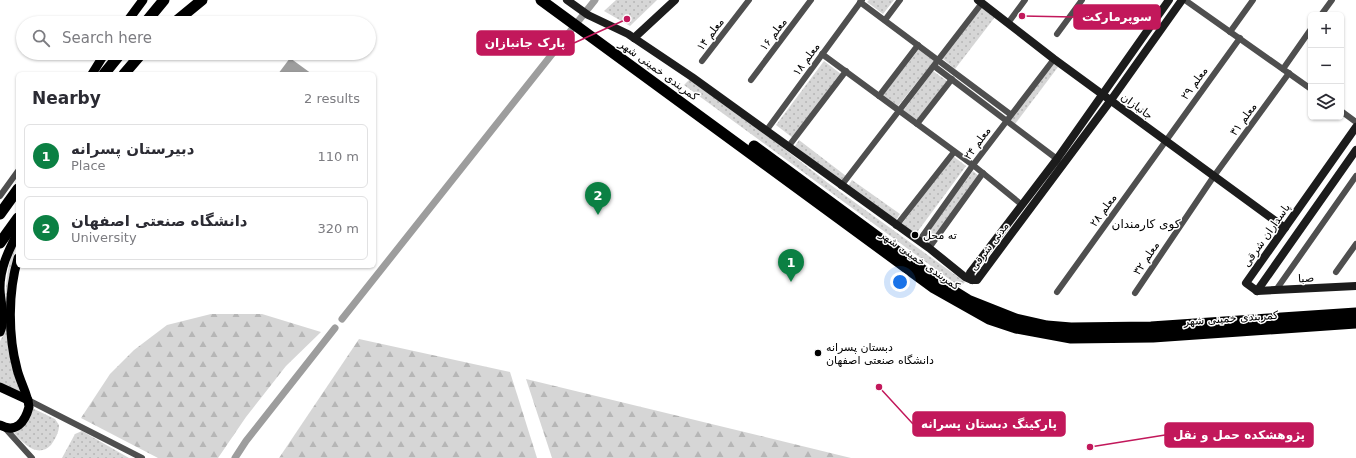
<!DOCTYPE html>
<html lang="en">
<head>
<meta charset="utf-8">
<style>
	body { margin:0; font-family:"DejaVu Sans",Vazirmatn,sans-serif; background:#f2f2f3; color:#2b2b33 }
	.controls { position:absolute; right:12px; top:12px; display:grid; overflow:hidden; border-radius:6px; box-shadow:0 1px 3px #0004 }
	.controls button { width:36px; height:36px; display:grid; place-items:center; padding:0; border:0; border-bottom:1px solid #e1e1e2; background:#fff; color:#2b2b33; font:20px sans-serif }
	.you { position:absolute; left:900px; top:282px; width:14px; height:14px; margin:-10px; border:3px solid #fff; border-radius:50%; background:#1a73e8; box-shadow:0 0 0 6px #1a73e833 }
	.badge { display:grid; place-items:center; width:26px; height:26px; border-radius:50%; background:#0b8043; color:#fff; font-size:13px; font-weight:700 }
	.pin { position:absolute; translate:-50% -33px; filter:drop-shadow(0 1px 2px #0008) }
	.pin::after { content:''; position:absolute; top:21px; width:14px; height:12px; background:inherit; clip-path:polygon(0 0,100% 0,50% 100%) }
	.list { margin:0; padding:0; list-style:none }
	h2 { display:flex; justify-content:space-between; align-items:center; height:52px; margin:0; padding:0 16px; font-size:17px }
	h2 small { font-size:13px; font-weight:400; color:#7c7c81 }
	.list li { display:grid; grid-template-columns:26px 1fr auto; gap:12px; align-items:center; box-sizing:border-box; height:64px; margin:0 8px 8px; padding:0 8px; border:1px solid #e1e1e2; border-radius:6px }
	.list b { display:block; font-size:15px; white-space:nowrap }
	.list p { margin:0; font-size:13px; white-space:nowrap; color:#7c7c81 }
	.list em { font-size:13px; font-style:normal; color:#7c7c81 }
	.icon { flex:none; width:22px; height:22px; fill:none; stroke:currentColor; stroke-width:2; stroke-linecap:round; stroke-linejoin:round }
	.map { position:relative; flex:none; width:1356px; height:458px; overflow:hidden }
	.search { position:absolute; background:#fff; box-shadow:0 1px 3px #0004; left:16px; top:16px; width:360px; height:44px; display:flex; align-items:center; gap:10px; box-sizing:border-box; padding:0 14px; border-radius:22px; color:#7c7c81; font-size:15px }
	.panel { position:absolute; background:#fff; box-shadow:0 1px 3px #0004; left:16px; top:72px; width:360px; height:196px; border-radius:6px }
	.map>svg:first-child { display:block }
	.grass { fill:url(#grass-dots) }
	.forest { fill:url(#forest-firs) }
	.water { fill:#9d9d9d }
	.lines { fill:none; stroke-linecap:round; stroke-linejoin:round }
	.canal { stroke:#9d9d9d; stroke-width:7 }
	.street { stroke:#4f4f4f; stroke-width:6 }
	.secondary { stroke:#1c1c1c; stroke-width:8 }
	.primary { stroke:#000; stroke-width:9 }
	.highway { stroke:#000; stroke-width:11 }
	.poi-dot { fill:#000; stroke:#fff; stroke-width:1.5 }
	.labels { text-anchor:middle; stroke-width:3; stroke-linejoin:round; paint-order:stroke }
	.street-label { font-size:11px; fill:#000; stroke:#fff }
	.poi-label { font-size:11px; fill:#000; stroke:#fff; text-anchor:start }
	.neighbourhood-label { font-size:12px; fill:#000; stroke:#fff }
	.leader { fill:none; stroke:#c2185b; stroke-width:1.5 }
	.callout-dot { fill:#c2185b; stroke:#fff; stroke-width:1.5 }
	.callout { fill:#c2185b; stroke:#c2185b; stroke-width:1.5 }
	.callout-label { font-size:12px; text-anchor:middle; font-weight:bold; fill:#fff }
</style>
</head>
<body>
<div class="map">
<svg width="1356" height="458" viewBox="0 0 1356 458">
	<defs>
		<pattern id="grass-dots" width="8" height="8" patternUnits="userSpaceOnUse"><rect width="8" height="8" fill="#d6d6d6"/><path d="M2 2h.1M6 6h.1" fill="none" stroke="#b6b6b6" stroke-width="1.8" stroke-linecap="round"/></pattern>
		<pattern id="forest-firs" width="22" height="20" patternUnits="userSpaceOnUse"><rect width="22" height="20" fill="#d6d6d6"/><path d="M5 1l3.5 6h-7zM16 11l3.5 6h-7z" fill="#b6b6b6"/></pattern>
	</defs>
	<rect width="100%" height="100%" fill="#fff"/>
	<g class="grass">
		<path d="M616 0H657L630 26 604 11Z"/>
		<path d="M869 0H894L883 14 867 2Z"/>
		<path d="M981 7 995 17 955 69 942 58Z"/>
		<path d="M919 49 934 61 898 106 883 95Z"/>
		<path d="M824 61 841 74 793 138 776 125Z"/>
		<path d="M1053 63 1058 67 1015 124 1009 120Z"/>
		<path d="M933 71 947 81 916 121 903 111Z"/>
		<path d="M692 77 828 183 965 282 960 287 684 85Z"/>
		<path d="M799 140 846 176 841 182 795 146Z"/>
		<path d="M953 156 966 166 915 235 901 225Z"/>
		<path d="M973 171 979 176 928 245 922 240Z"/>
		<path d="M852 180 900 214 895 221 848 186Z"/>
		<path d="M18 237 10 272V348L12 368 23 395 0 384V341L4 334 5 326C5 295 5 265 18 237Z"/>
		<path d="M32 408 55 419 59 425C59 433 55 439 51 445 38 458 25 445 14 433 25 428 31 420 32 408Z"/>
		<path d="M82 431 129 458H62L75 434Z"/>
	</g>
	<g class="forest">
		<path d="M211 314H262L321 332 286 366 246 417 218 458H158L81 418 110 374 134 350 167 325Z"/>
		<path d="M359 339 510 372 537 458H279Z"/>
		<path d="M526 379 851 458H552Z"/>
	</g>
	<path class="water" d="M290 58 312 74H278Z"/>
	<g class="lines">
		<g class="canal">
			<path d="M342 319 595 0"/>
			<path d="M235 458 246 441 335 328"/>
		</g>
		<g class="street">
			<path d="M1185 0 1311 89"/>
			<path d="M860 2 1010 114"/>
			<path d="M1321 15 1332 0"/>
			<path d="M885 20 900 0"/>
			<path d="M1008 23 1025 0"/>
			<path d="M1230 32 1253 0"/>
			<path d="M1057 34 1082 0"/>
			<path d="M822 54 973 165 1022 205"/>
			<path d="M702 61 749 0"/>
			<path d="M934 66 1057 159"/>
			<path d="M1283 69 1311 29"/>
			<path d="M751 80 811 0"/>
			<path d="M879 96 918 45"/>
			<path d="M1341 111 1356 122"/>
			<path d="M917 124 952 79"/>
			<path d="M766 131 862 0"/>
			<path d="M788 147 846 71"/>
			<path d="M841 186 982 3"/>
			<path d="M0 196 18 171"/>
			<path d="M896 226 954 152"/>
			<path d="M919 241 973 165 1054 59"/>
			<path d="M929 248 983 173"/>
			<path d="M1336 272 1356 244"/>
			<path d="M1276 290 1356 176"/>
			<path d="M1057 292 1240 38"/>
			<path d="M1135 293 1214 176 1289 73"/>
			<path d="M28 400 142 458"/>
			<path d="M4 427 32 458"/>
		</g>
		<g class="secondary">
			<path d="M567 0 588 15 628 34 692 77 929 248 965 277 972 280"/>
			<path d="M978 0 1054 59 1285 228"/>
			<path d="M1169 0 1057 159 970 273 972 280H977L1111 100 1182 0"/>
			<path d="M634 38 675 0"/>
			<path d="M1257 291 1246 283 1356 127"/>
			<path d="M1257 291 1356 150"/>
			<path d="M1257 291 1356 286"/>
		</g>
		<g class="primary">
			<path d="M126 23 143 0"/>
			<path d="M92 74 105 53"/>
			<path d="M0 332C6 319 0 301 0 288 0 267 9 250 18 232"/>
			<path d="M0 387 28 400"/>
			<path d="M0 425C16 434 25 422 29 407 28 394 20 382 17 369 8 335 8 292 18 258"/>
		</g>
		<g class="highway">
			<path d="M541 0 934 288 989 319 1016 328 1071 338 1153 337 1356 323"/>
			<path d="M145 23 164 0"/>
			<path d="M174 23 202 0"/>
			<path d="M104 74 121 53"/>
			<path d="M124 74 142 53"/>
			<path d="M754 146 939 282 968 300 1016 319 1047 326 1071 328 1151 327 1356 313"/>
			<path d="M0 214 18 189"/>
			<path d="M0 243 18 218"/>
		</g>
	</g>
	<g class="poi-dot">
		<circle cx="915" cy="235" r="4"/>
		<circle cx="818" cy="353" r="4"/>
	</g>
	<g class="labels">
		<g class="street-label">
			<text transform="translate(710 34) rotate(-53)" y="4">معلم ۱۴</text>
			<text transform="translate(773 34) rotate(-53)" y="4">معلم ۱۶</text>
			<text transform="translate(806 59) rotate(-54)" y="4">معلم ۱۸</text>
			<text transform="translate(659 70) rotate(36)" y="4">کمربندی خمینی شهر</text>
			<text transform="translate(1194 83) rotate(-54)" y="4">معلم ۲۹</text>
			<text transform="translate(1137 106) rotate(36)" y="4">جانبازان</text>
			<text transform="translate(1243 119) rotate(-54)" y="4">معلم ۳۱</text>
			<text transform="translate(977 143) rotate(-54)" y="4">معلم ۲۴</text>
			<text transform="translate(1103 210) rotate(-54)" y="4">معلم ۲۸</text>
			<text transform="translate(1266 235) rotate(-55)" y="4">پاسداران شرقی</text>
			<text transform="translate(989 246) rotate(-53)" y="4">مدنی شرقی</text>
			<text transform="translate(1146 258) rotate(-56)" y="4">معلم ۳۲</text>
			<text transform="translate(920 260) rotate(35)" y="4">کمربندی خمینی شهر</text>
			<text transform="translate(1306 278) rotate(-3)" y="4">صبا</text>
			<text transform="translate(1231 318) rotate(-4)" y="4">کمربندی خمینی شهر</text>
		</g>
		<g class="poi-label">
			<text x="923" y="239">ته محل</text>
			<text x="826" y="351">دبستان پسرانه<tspan x="826" dy="13">دانشگاه صنعتی اصفهان</tspan></text>
		</g>
		<g class="neighbourhood-label">
			<text x="1146" y="228">کوی کارمندان</text>
		</g>
	</g>
	<path class="leader" d="M1022 16L1074 17M627 19L574 43M879 387L913 424M1090 447L1165 435"/>
	<g class="callout-dot">
		<circle cx="1022" cy="16" r="4"/>
		<circle cx="627" cy="19" r="4"/>
		<circle cx="879" cy="387" r="4"/>
		<circle cx="1090" cy="447" r="4"/>
	</g>
	<g class="callout">
		<rect x="1074" y="5" width="86" height="24" rx="4"/>
		<rect x="477" y="31" width="97" height="24" rx="4"/>
		<rect x="913" y="412" width="152" height="24" rx="4"/>
		<rect x="1165" y="423" width="148" height="24" rx="4"/>
	</g>
	<g class="callout-label">
		<text x="1117" y="21">سوپرمارکت</text>
		<text x="525" y="47">پارک جانبازان</text>
		<text x="989" y="428">پارکینگ دبستان پسرانه</text>
		<text x="1239" y="439">پژوهشکده حمل و نقل</text>
	</g>
</svg>
<div class="controls">
<button>+</button>
<button>−</button>
<button><svg class="icon" aria-label="layers" viewBox="0 0 24 24"><path d="M12 4l9 5-9 5-9-5zM3 14l9 5 9-5"/></svg></button>
</div>
<div class="you"></div>
<div class="pin badge" style="left:791px;top:282px">1</div>
<div class="pin badge" style="left:598px;top:215px">2</div>
<div class="search"><svg class="icon" aria-label="search" viewBox="0 0 24 24"><circle cx="10" cy="10" r="6"/><path d="M15 15l6 6"/></svg>Search here</div>
<section class="panel">
<h2>Nearby<small>2 results</small></h2>
<ul class="list">
<li><span class="badge">1</span><div><b>دبیرستان پسرانه</b><p>Place</p></div><em>110 m</em></li>
<li><span class="badge">2</span><div><b>دانشگاه صنعتی اصفهان</b><p>University</p></div><em>320 m</em></li>
</ul>
</section>
</div>
</body>
</html>
